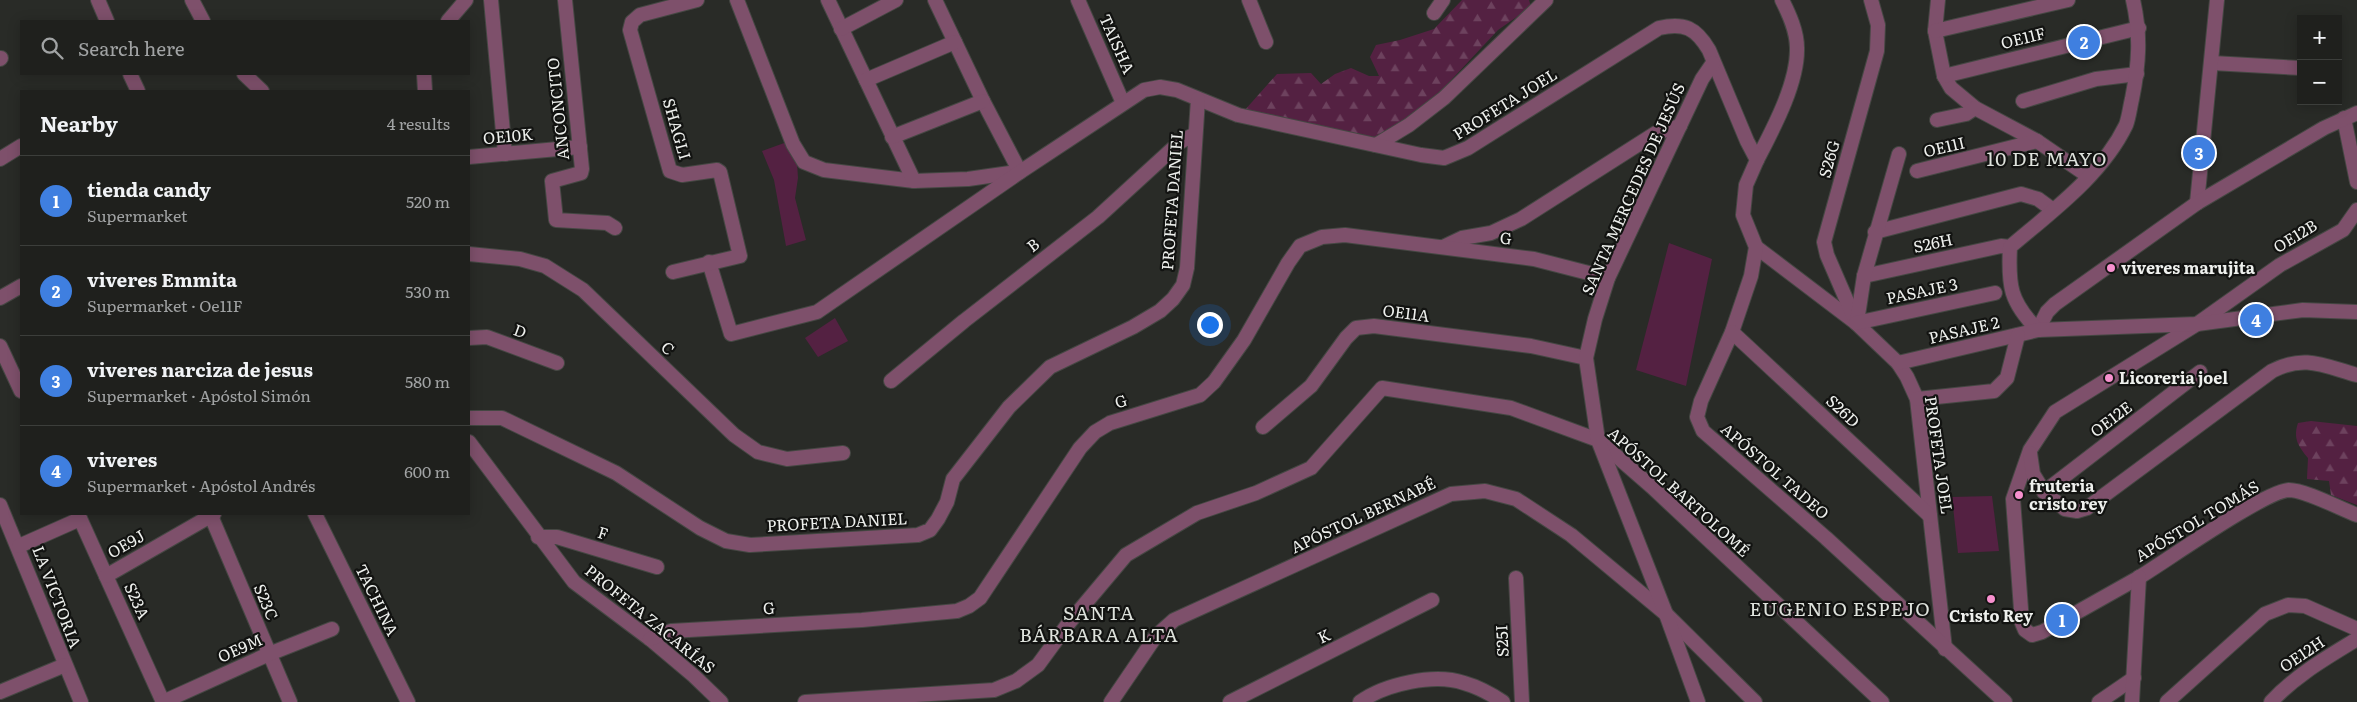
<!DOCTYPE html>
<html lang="en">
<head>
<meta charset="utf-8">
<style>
	body { margin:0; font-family:Literata,serif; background:#272826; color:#f1f3f6 }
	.controls { position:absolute; right:15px; top:15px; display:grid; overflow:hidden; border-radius:0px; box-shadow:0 2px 12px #0003 }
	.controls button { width:45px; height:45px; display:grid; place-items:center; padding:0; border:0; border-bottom:1px solid #3c3e3b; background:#1f201d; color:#f1f3f6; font:25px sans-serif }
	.you { position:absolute; left:1209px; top:324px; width:18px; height:18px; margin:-12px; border:4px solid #fff; border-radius:50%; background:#1a73e8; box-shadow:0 0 0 8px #1a73e833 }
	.badge { display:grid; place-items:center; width:32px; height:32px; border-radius:50%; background:#db2777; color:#fff; font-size:16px; font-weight:700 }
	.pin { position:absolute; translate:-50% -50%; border:2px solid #fff; box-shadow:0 1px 5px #0006 }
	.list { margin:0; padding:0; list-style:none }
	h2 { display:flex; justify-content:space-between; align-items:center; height:65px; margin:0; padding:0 20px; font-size:21px }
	h2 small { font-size:16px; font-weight:400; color:#a1a3a4 }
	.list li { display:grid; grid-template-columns:32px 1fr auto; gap:15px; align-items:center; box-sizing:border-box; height:90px; padding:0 20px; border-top:1px solid #3c3e3b }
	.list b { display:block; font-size:19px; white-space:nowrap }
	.list p { margin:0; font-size:16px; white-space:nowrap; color:#a1a3a4 }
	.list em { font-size:16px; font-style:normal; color:#a1a3a4 }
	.icon { flex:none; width:28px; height:28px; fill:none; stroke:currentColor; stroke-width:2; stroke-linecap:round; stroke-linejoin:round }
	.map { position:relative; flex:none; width:2357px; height:702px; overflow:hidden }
	.search { position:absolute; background:#1f201d; box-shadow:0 2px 12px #0003; left:20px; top:20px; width:450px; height:55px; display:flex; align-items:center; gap:12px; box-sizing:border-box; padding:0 18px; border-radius:0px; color:#a1a3a4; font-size:19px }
	.panel { position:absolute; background:#1f201d; box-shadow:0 2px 12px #0003; left:20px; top:90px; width:450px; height:425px; border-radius:0px }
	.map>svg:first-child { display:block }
	.forest { fill:url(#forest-firs) }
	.park { fill:#542142 }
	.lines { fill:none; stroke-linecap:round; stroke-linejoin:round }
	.minor-casing { stroke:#454743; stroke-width:16 }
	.minor { stroke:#7e506b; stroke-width:14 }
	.poi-dot { fill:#f790ce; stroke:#121311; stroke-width:2 }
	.labels { text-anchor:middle; stroke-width:4.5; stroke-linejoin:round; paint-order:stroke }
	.street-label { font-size:16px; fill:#eef0ed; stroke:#121311 }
	.poi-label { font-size:16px; font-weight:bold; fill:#eef0ed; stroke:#121311; text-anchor:start }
	.quarter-label { font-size:19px; letter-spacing:1px; fill:#dee2dc; stroke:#121311 }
</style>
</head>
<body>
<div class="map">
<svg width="2357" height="702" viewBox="0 0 2357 702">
	<defs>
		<pattern id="forest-firs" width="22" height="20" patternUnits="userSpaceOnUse" patternTransform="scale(1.25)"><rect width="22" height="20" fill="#542142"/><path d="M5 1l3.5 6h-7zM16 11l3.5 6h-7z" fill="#6d425e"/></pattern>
	</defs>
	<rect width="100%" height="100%" fill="#292b27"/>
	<g class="forest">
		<path d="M1462 0H1529L1531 7 1498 30 1439 93 1408 120 1372 140 1244 111 1277 74 1311 73 1321 84 1335 74 1351 68 1369 76H1379L1370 57 1376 45 1400 40 1434 29Z"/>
		<path d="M2311 421 2357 426V505L2331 495 2329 481 2307 479 2308 458C2298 446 2293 438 2298 423Z"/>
	</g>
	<g class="park">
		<path d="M787 142 797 162 798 178 795 198 806 240 786 246 774 180 762 151Z"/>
		<path d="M1669 243 1712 259 1686 386 1636 370Z"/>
		<path d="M835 318 848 341 818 357 805 338Z"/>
		<path d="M1992 496 1999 551 1958 553 1952 497Z"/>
	</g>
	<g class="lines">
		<g class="minor-casing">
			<g id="minor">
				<path d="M98 0 107 21"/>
				<path d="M192 0 203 21"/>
				<path d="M491 0 505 154"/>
				<path d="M565 0 582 169 581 173 552 181 556 220 607 223 615 228"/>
				<path d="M737 0 793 144 804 162 824 170 914 181 968 179 1017 172"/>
				<path d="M828 0 914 181"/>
				<path d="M935 0 983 101 1020 172"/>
				<path d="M1078 0 1123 103"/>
				<path d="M1249 0 1266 42"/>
				<path d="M1938 0 1935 31 1944 76 1951 88 1975 108 2037 141 2088 176"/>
				<path d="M1434 13 1443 0"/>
				<path d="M448 21 466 0"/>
				<path d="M841 29 896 0"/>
				<path d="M1935 31 2068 0"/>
				<path d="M0 59 1 58"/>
				<path d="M2212 63 2301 68"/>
				<path d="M130 74 138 91"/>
				<path d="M244 74 262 91"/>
				<path d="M424 74 425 91"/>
				<path d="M1944 76 2139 28"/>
				<path d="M866 80 955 42"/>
				<path d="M2023 101 2096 79 2137 74"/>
				<path d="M2344 118 2357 182"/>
				<path d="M1937 120 1966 114 1975 108"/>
				<path d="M892 137 983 101"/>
				<path d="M1376 145 1409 125 1444 98 1546 0"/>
				<path d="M469 157 580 147"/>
				<path d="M0 159 21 146"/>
				<path d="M1757 160C1773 129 1798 83 1797 48 1797 31 1789 14 1782 0"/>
				<path d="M1917 171 2037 141"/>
				<path d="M2197 203 2217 0"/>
				<path d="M2357 210 2343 230 2280 265 2197 324 2055 412 2030 450 2013 499 2022 623 2025 630 2032 635 2042 632C2074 614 2106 596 2138 578 2166 561 2265 491 2289 490 2305 490 2341 509 2357 515"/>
				<path d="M1875 232 2021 194 2038 199 2053 210"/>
				<path d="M1443 247 1462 238 1491 233 1521 219 1656 133 1680 126"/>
				<path d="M1756 247 1856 323 1898 363 1907 377 1917 399 1945 649"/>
				<path d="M469 254 520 259 545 266 583 290 734 435 758 452 787 459 843 453"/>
				<path d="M709 262 731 334 817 312 1020 172 1144 90 1160 87 1177 90 1238 115 1421 155 1444 158 1468 148 1659 28C1684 22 1696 28 1709 50L1747 141 1757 160 1746 185 1743 215 1756 247 1751 276 1732 332 1701 401 1697 417 1703 431 1826 538 2005 702"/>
				<path d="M673 272 740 256 720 172 717 170 682 175 670 171 630 30 632 22 640 15 697 0"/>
				<path d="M1864 276 2001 246 2010 247"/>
				<path d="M0 298 21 286"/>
				<path d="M1856 322 1827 255 1824 242 1877 51 1878 25 1871 0"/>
				<path d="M1857 322 1864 276 1899 154"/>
				<path d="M1856 323 1995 293"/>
				<path d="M2038 330 2047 312 2055 304 2197 203 2324 128 2357 113"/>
				<path d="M2038 330C2010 302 2008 286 2010 247 2051 212 2102 175 2126 125 2129 117 2130 107 2132 99 2139 64 2141 35 2133 0"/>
				<path d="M1732 332 1930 516"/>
				<path d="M469 338 487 337 557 363"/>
				<path d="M0 346 21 391"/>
				<path d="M1898 363 2038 330 2197 324 2303 310 2357 312"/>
				<path d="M891 381 964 321 1098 217 1180 142 1195 134"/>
				<path d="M1917 399 1994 391 2007 378 2018 335"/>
				<path d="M469 418H502L616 473 700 528 726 541 750 545 918 535 930 530 938 519 947 502 953 479 1009 407 1050 367 1133 327 1160 311 1173 299 1183 285 1187 268 1198 99"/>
				<path d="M1263 427 1311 386 1346 338 1356 328 1374 326 1531 346 1586 358"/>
				<path d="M469 442 574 582 650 639 694 676 721 702"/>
				<path d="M2030 453 2033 474 2044 492 2065 509 2077 511 2087 508 2272 371C2305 354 2324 366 2357 375"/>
				<path d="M2044 492 2200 372"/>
				<path d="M0 505 81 702"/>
				<path d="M78 514 163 702"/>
				<path d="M315 514 408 702"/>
				<path d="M211 516 290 702"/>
				<path d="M538 537H557L657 567"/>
				<path d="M19 546 80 519"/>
				<path d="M106 576 214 514"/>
				<path d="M1516 578 1522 702"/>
				<path d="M650 639 671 631 862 620 957 611 969 606 980 598 1080 448 1095 432 1110 423 1200 395 1214 382 1244 340 1288 263 1300 246 1322 237 1345 235 1534 259 1608 278"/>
				<path d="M0 692 65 665"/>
				<path d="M163 702 269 654 332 629"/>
				<path d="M805 702 994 690 1016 681 1038 665 1068 624 1126 555 1197 513 1256 493 1311 468 1382 388 1511 408 1598 440 1652 487 1882 702"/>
				<path d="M1111 702 1156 636 1174 620 1451 494 1485 491 1516 499 1571 535 1666 614 1755 702"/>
				<path d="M1230 702 1432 600"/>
				<path d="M1360 702C1385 684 1434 673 1464 683 1478 687 1491 694 1503 702"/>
				<path d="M1698 702 1666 614 1598 440 1586 358 1595 319 1608 278 1702 79 1713 63"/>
				<path d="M2099 702 2134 678"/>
				<path d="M2132 702 2139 577"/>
				<path d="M2167 702 2265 614 2288 605 2305 606 2357 629"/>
				<path d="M2271 702C2296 675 2326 658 2357 639"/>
			</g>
		</g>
		<use href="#minor" class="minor"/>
	</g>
	<g class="poi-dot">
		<circle cx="2111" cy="268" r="5"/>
		<circle cx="2109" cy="378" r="5"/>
		<circle cx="2019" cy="495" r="5"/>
		<circle cx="1991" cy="599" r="5"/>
	</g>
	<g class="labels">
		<g class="street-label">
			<text transform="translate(2023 38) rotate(-14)" y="6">OE11F</text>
			<text transform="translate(1117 44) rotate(66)" y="6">TAISHA</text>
			<text transform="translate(1505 104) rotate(-32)" y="6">PROFETA JOEL</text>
			<text transform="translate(558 109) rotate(-96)" y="6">ANCONCITO</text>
			<text transform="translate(677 129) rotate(74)" y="6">SHAGLI</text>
			<text transform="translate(508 136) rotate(-5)" y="6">OE10K</text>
			<text transform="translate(1944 147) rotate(-13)" y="6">OE11I</text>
			<text transform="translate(1829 159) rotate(-75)" y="6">S26G</text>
			<text transform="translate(1633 189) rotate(-66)" y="6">SANTA MERCEDES DE JESÚS</text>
			<text transform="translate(1172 200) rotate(-86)" y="6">PROFETA DANIEL</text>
			<text transform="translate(2295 236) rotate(-31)" y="6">OE12B</text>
			<text transform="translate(1506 238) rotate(7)" y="6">G</text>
			<text transform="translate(1933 243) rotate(-12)" y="6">S26H</text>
			<text transform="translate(1033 245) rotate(-38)" y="6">B</text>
			<text transform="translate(1922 291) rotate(-12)" y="6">PASAJE 3</text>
			<text transform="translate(1406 313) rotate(7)" y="6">OE11A</text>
			<text transform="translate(1964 330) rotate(-13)" y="6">PASAJE 2</text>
			<text transform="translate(520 331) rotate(20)" y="6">D</text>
			<text transform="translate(668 348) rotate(44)" y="6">C</text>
			<text transform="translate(1121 401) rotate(-16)" y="6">G</text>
			<text transform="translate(1843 411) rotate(43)" y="6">S26D</text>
			<text transform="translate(2111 419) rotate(-37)" y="6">OE12E</text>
			<text transform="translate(1939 455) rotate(82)" y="6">PROFETA JOEL</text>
			<text transform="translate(1775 471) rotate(41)" y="6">APÓSTOL TADEO</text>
			<text transform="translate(1679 492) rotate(42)" y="6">APÓSTOL BARTOLOMÉ</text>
			<text transform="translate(1363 515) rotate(-25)" y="6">APÓSTOL BERNABÉ</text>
			<text transform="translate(2197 521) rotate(-31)" y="6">APÓSTOL TOMÁS</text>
			<text transform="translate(837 522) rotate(-3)" y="6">PROFETA DANIEL</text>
			<text transform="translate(603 533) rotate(17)" y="6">F</text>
			<text transform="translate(126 544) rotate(-30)" y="6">OE9J</text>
			<text transform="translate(57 597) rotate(69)" y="6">LA VICTORIA</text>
			<text transform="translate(377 600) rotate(64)" y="6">TACHINA</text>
			<text transform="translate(137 601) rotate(66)" y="6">S23A</text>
			<text transform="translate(266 602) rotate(67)" y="6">S23C</text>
			<text transform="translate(769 608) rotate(-3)" y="6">G</text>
			<text transform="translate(650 619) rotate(39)" y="6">PROFETA ZACARÍAS</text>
			<text transform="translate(1324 636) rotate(-25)" y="6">K</text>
			<text transform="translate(1502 641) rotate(-93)" y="6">S25I</text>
			<text transform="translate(240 648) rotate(-24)" y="6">OE9M</text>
			<text transform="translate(2302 654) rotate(-34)" y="6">OE12H</text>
		</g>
		<g class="poi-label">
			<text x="2121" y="274">viveres marujita</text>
			<text x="2119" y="384">Licoreria joel</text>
			<text x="2029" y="492">fruteria<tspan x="2029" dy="18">cristo rey</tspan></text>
			<text x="1991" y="622" text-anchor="middle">Cristo Rey</text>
		</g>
		<g class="quarter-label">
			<text x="2047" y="166">10 DE MAYO</text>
			<text x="1840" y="616">EUGENIO ESPEJO</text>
			<text x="1099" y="620">SANTA<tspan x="1099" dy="22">BÁRBARA ALTA</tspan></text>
		</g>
	</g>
</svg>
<div class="controls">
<button>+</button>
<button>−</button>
</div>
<div class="you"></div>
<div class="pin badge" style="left:2062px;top:620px;background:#3f7fe0">1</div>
<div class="pin badge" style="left:2084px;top:42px;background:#3f7fe0">2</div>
<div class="pin badge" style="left:2199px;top:153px;background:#3f7fe0">3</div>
<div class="pin badge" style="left:2256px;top:320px;background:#3f7fe0">4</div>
<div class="search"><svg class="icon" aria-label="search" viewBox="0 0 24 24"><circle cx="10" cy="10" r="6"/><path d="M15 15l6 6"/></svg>Search here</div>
<section class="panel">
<h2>Nearby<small>4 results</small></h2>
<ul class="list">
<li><span class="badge" style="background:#3f7fe0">1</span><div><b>tienda candy</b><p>Supermarket</p></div><em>520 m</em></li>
<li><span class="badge" style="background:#3f7fe0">2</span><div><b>viveres Emmita</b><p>Supermarket · Oe11F</p></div><em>530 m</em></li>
<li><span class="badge" style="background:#3f7fe0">3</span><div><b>viveres narciza de jesus</b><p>Supermarket · Apóstol Simón</p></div><em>580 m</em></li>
<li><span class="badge" style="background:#3f7fe0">4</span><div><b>viveres</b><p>Supermarket · Apóstol Andrés</p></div><em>600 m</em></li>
</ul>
</section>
</div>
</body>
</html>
